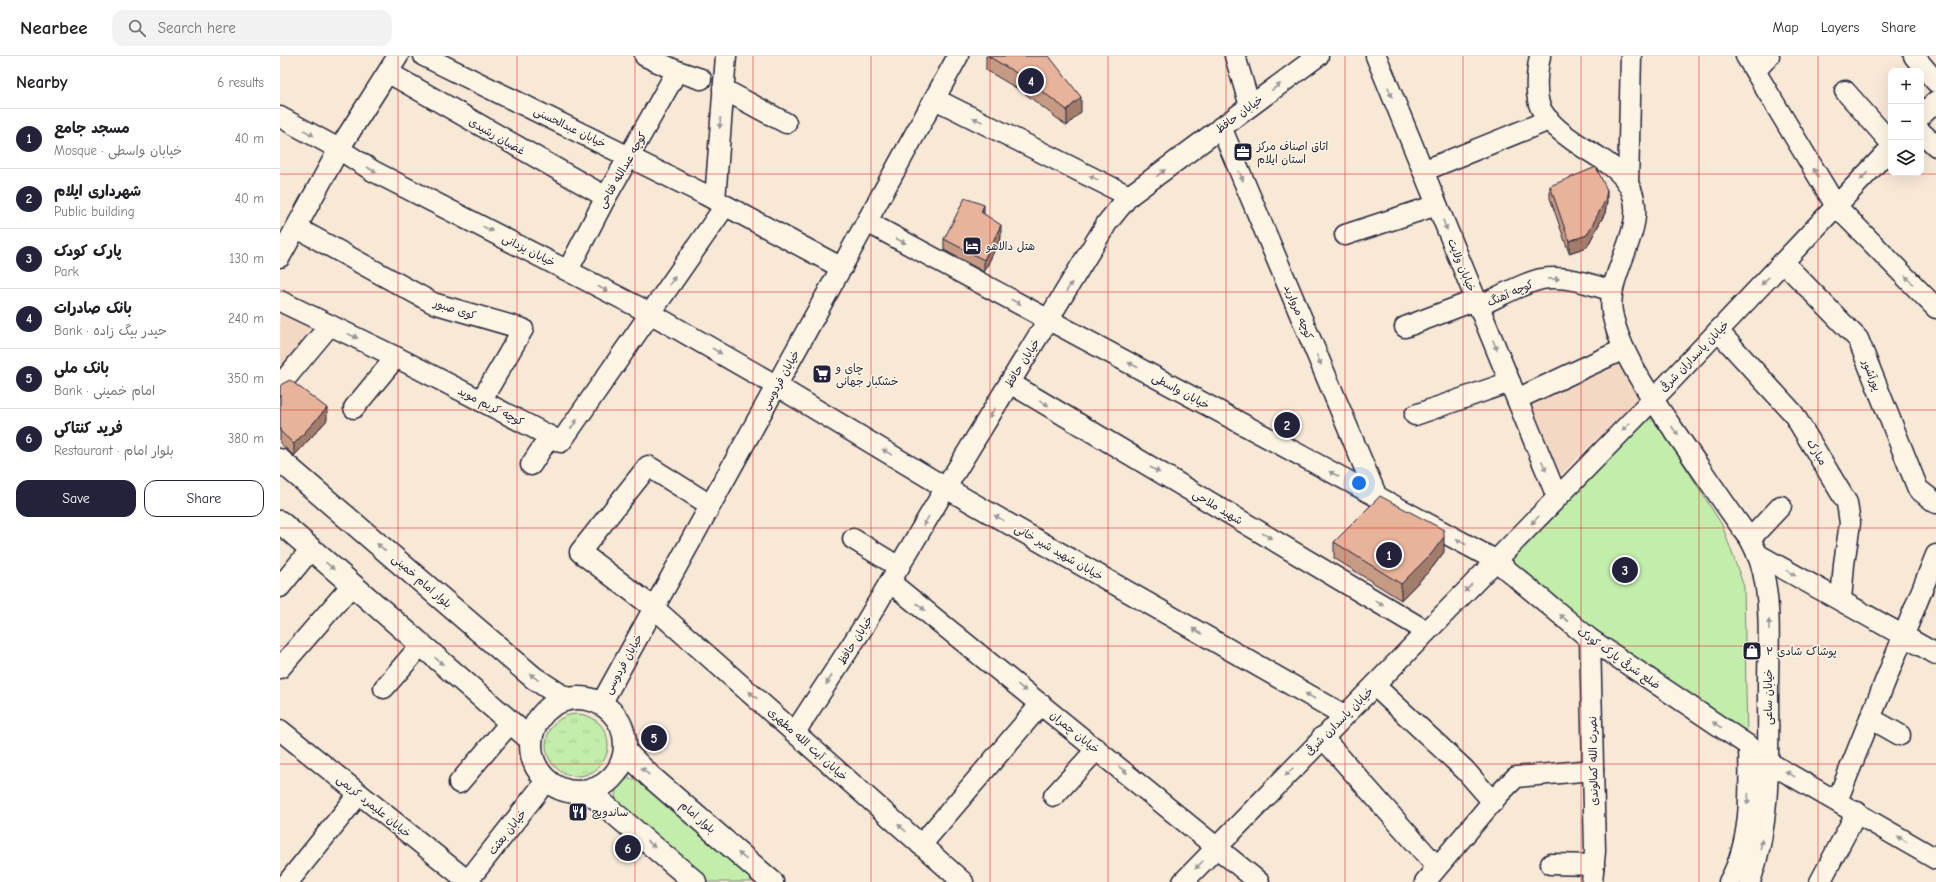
<!DOCTYPE html>
<html lang="en">
<head>
<meta charset="utf-8">
<style>
	body { margin:0; font-family:"Comic Neue","Playpen Sans Arabic",sans-serif; background:#f2f2f2; color:#202124 }
	.controls { position:absolute; right:12px; top:12px; display:grid; overflow:hidden; border-radius:8px; box-shadow:0 4px 16px #0002 }
	.controls button { width:36px; height:36px; display:grid; place-items:center; padding:0; border:0; border-bottom:1px solid #e0e0e0; background:#fff; color:#202124; font:20px sans-serif }
	.you { position:absolute; left:1079px; top:427px; width:14px; height:14px; margin:-10px; border:3px solid #fff; border-radius:50%; background:#1a73e8; box-shadow:0 0 0 6px #1a73e833 }
	.badge { display:grid; place-items:center; width:26px; height:26px; border-radius:50%; background:#22223b; color:#fff; font-size:13px; font-weight:700 }
	.pin { position:absolute; translate:-50% -50%; border:2px solid #fff; box-shadow:0 1px 4px #0006 }
	.list { margin:0; padding:0; list-style:none }
	h2 { display:flex; justify-content:space-between; align-items:center; height:52px; margin:0; padding:0 16px; font-size:17px }
	h2 small { font-size:13px; font-weight:400; color:#757577 }
	.list li { display:grid; grid-template-columns:26px 1fr auto; gap:12px; align-items:center; box-sizing:border-box; height:60px; padding:0 16px; border-top:1px solid #e0e0e0 }
	.list b { display:block; font-size:15px; white-space:nowrap }
	.list p { margin:0; font-size:13px; white-space:nowrap; color:#757577 }
	.list em { font-size:13px; font-style:normal; color:#757577 }
	.actions { display:flex; gap:8px; padding:12px 16px }
	.actions a { flex:1; padding:9px 0; border:1px solid #22223b; border-radius:12px; text-align:center; font-size:14px; color:#22223b }
	.actions .main { background:#22223b; color:#fff }
	.icon { flex:none; width:22px; height:22px; fill:none; stroke:currentColor; stroke-width:2; stroke-linecap:round; stroke-linejoin:round }
	.map { position:relative; flex:none; width:1656px; height:826px; overflow:hidden }
	header { display:flex; align-items:center; gap:24px; box-sizing:border-box; height:56px; padding:0 20px; background:#fff; border-bottom:1px solid #e0e0e0 }
	header strong { font-size:19px }
	nav { display:flex; gap:22px; margin-inline-start:auto; font-size:14px }
	.search { width:280px; height:36px; background:#f2f2f2; display:flex; align-items:center; gap:10px; box-sizing:border-box; padding:0 14px; border-radius:12px; color:#757577; font-size:15px }
	main { display:flex }
	aside { flex:1; background:#fff }
	.map>svg:first-child { display:block }
	.built { fill:#f3d8c4 }
	.grass { fill:url(#grass-tufts); stroke:#728872 }
	.green { fill:#c2edaa; stroke:#728872 }
	.lines { fill:none; stroke-linecap:round; stroke-linejoin:round }
	.minor-casing { stroke:#22223b; stroke-width:23 }
	.major-casing { stroke:#22223b; stroke-width:25 }
	.minor { stroke:#fcf5e5; stroke-width:20 }
	.major { stroke:#fcf5e5; stroke-width:22 }
	.wall { fill:#c79a84; stroke:#22223b }
	.shaded-wall { fill:#a27d6c; stroke:#22223b }
	.building { fill:#e7b39a; stroke:#22223b }
	.oneway { fill:#9a9698 }
	.grid { fill:none; stroke:#d62828; stroke-width:1; stroke-opacity:0.55 }
	.labels { text-anchor:middle; stroke-width:3; stroke-linejoin:round; paint-order:stroke }
	.street-label { font-size:11px; fill:#22223b; stroke:#fcf5e5 }
	.poi-label { font-size:11px; fill:#22223b; stroke:#fcf5e5; text-anchor:start }
</style>
</head>
<body>
<header>
<strong>Nearbee</strong>
<div class="search"><svg class="icon" aria-label="search" viewBox="0 0 24 24"><circle cx="10" cy="10" r="6"/><path d="M15 15l6 6"/></svg>Search here</div>
<nav><a>Map</a><a>Layers</a><a>Share</a></nav>
</header>
<main>
<aside>
<h2>Nearby<small>6 results</small></h2>
<ul class="list">
<li><span class="badge">1</span><div><b>مسجد جامع</b><p>Mosque · خیابان واسطی</p></div><em>40 m</em></li>
<li><span class="badge">2</span><div><b>شهرداری ایلام</b><p>Public building</p></div><em>40 m</em></li>
<li><span class="badge">3</span><div><b>پارک کودک</b><p>Park</p></div><em>130 m</em></li>
<li><span class="badge">4</span><div><b>بانک صادرات</b><p>Bank · حیدر بیگ زاده</p></div><em>240 m</em></li>
<li><span class="badge">5</span><div><b>بانک ملی</b><p>Bank · امام خمینی</p></div><em>350 m</em></li>
<li><span class="badge">6</span><div><b>فرید کنتاکی</b><p>Restaurant · بلوار امام</p></div><em>380 m</em></li>
</ul>
<div class="actions"><a class="main">Save</a><a>Share</a></div>
</aside>
<div class="map">
<svg width="1656" height="826" viewBox="0 0 1656 826">
	<defs>
		<pattern id="grass-tufts" width="24" height="20" patternUnits="userSpaceOnUse"><rect width="24" height="20" fill="#c2edaa"/><path d="M3 7l-1-3M5 7V3M7 7l1-3M15 17l-1-3M17 17v-4M19 17l1-3" fill="none" stroke="#a6cb93"/></pattern>
	</defs>
	<rect width="100%" height="100%" fill="#f8e8d6"/>
	<filter id="ink" filterUnits="userSpaceOnUse"><feTurbulence type="fractalNoise" baseFrequency=".025" numOctaves="2"/><feDisplacementMap in="SourceGraphic" scale="8" xChannelSelector="R" yChannelSelector="G"/><feConvolveMatrix kernelMatrix="1 2 1 2 8 2 1 2 1" color-interpolation-filters="sRGB"/></filter>
	<g filter="url(#ink)">
		<g class="built">
			<path d="M0 257 31 273 0 310Z"/>
			<path d="M1336 303 1359 341 1279 420 1247 345Z"/>
		</g>
		<circle class="grass" cx="297" cy="689" r="31"/>
		<g class="green">
			<path d="M1370 361 1390 386 1442 469 1462 525 1464 531 1467 684 1311 580 1219 504Z"/>
			<path d="M346 723H358L476 826H425L336 746C334 736 336 728 346 723Z"/>
		</g>
		<g class="lines">
			<g class="minor-casing">
				<g id="minor">
					<path d="M144 0 424 138 562 212"/>
					<path d="M365 0 397 15 421 23"/>
					<path d="M955 0 970 50"/>
					<path d="M1096 0 1277 441"/>
					<path d="M1260 0C1257 15 1255 33 1259 48 1265 68 1300 90 1317 100 1329 108 1341 116 1348 128 1373 169 1325 215 1332 256 1340 301 1377 349 1402 386 1425 419 1447 452 1470 483 1477 496 1483 511 1485 526 1491 560 1488 597 1488 631 1488 698 1492 762 1470 826"/>
					<path d="M1466 0 1556 150 1656 252"/>
					<path d="M1634 0 1656 26"/>
					<path d="M1475 15 1489 0"/>
					<path d="M109 17 326 141"/>
					<path d="M443 33 506 67"/>
					<path d="M1565 35 1611 87"/>
					<path d="M655 43 849 140"/>
					<path d="M1641 60 1656 45"/>
					<path d="M0 61 59 93 93 115 370 257 497 330 666 432 1064 659"/>
					<path d="M941 71 1097 441"/>
					<path d="M1641 76 1656 90"/>
					<path d="M1143 115 1269 64"/>
					<path d="M1348 128 1351 0"/>
					<path d="M435 144 446 0"/>
					<path d="M587 166 1215 504 1310 583 1469 690 1488 706 1656 803"/>
					<path d="M17 172 153 247 243 273 201 345"/>
					<path d="M1065 179 1157 149"/>
					<path d="M0 201 59 93 118 0"/>
					<path d="M1503 206 1578 283 1638 433 1656 447"/>
					<path d="M288 214 326 141 397 15"/>
					<path d="M0 245 116 301 281 386 445 150"/>
					<path d="M1199 250C1214 243 1247 225 1262 223 1285 219 1310 228 1332 235"/>
					<path d="M1125 271 1196 244"/>
					<path d="M1438 275 1513 357 1567 447 1570 467 1564 508 1561 544"/>
					<path d="M730 327 1146 575"/>
					<path d="M0 329 50 269"/>
					<path d="M1237 343 1344 293"/>
					<path d="M74 352 116 301"/>
					<path d="M1135 359 1230 326"/>
					<path d="M251 409 270 380"/>
					<path d="M430 449 368 410 300 496 374 552 683 826"/>
					<path d="M573 483 619 511"/>
					<path d="M1470 483 1501 450"/>
					<path d="M1477 498 1656 598"/>
					<path d="M610 526 979 826"/>
					<path d="M0 531 31 493"/>
					<path d="M1310 583 1315 795 1312 826"/>
					<path d="M0 612 72 529"/>
					<path d="M1095 630 1185 714 1213 746"/>
					<path d="M104 632 141 589"/>
					<path d="M321 648 678 0"/>
					<path d="M1590 662 1620 679"/>
					<path d="M0 674 189 826"/>
					<path d="M515 676 582 573 671 423 827 167 849 140 1038 0"/>
					<path d="M1042 681 1157 811"/>
					<path d="M179 727 230 667"/>
					<path d="M774 740 817 693"/>
					<path d="M1557 745 1656 499"/>
					<path d="M641 789 761 648"/>
					<path d="M1271 808 1314 809"/>
					<path d="M8 826 79 738"/>
					<path d="M187 826 266 725"/>
					<path d="M903 826 1386 330 1611 92"/>
					<path d="M1145 826 1219 738 1236 721 1313 714"/>
					<path d="M1449 826C1472 786 1470 735 1469 690"/>
					<path d="M1540 826 1577 756"/>
				</g>
			</g>
			<g class="major-casing">
				<g id="major">
					<path d="M0 404 254 622 286 643"/>
					<path d="M0 466 251 684"/>
					<circle cx="298" cy="689" r="47"/>
					<path d="M345 695 370 720 492 826"/>
					<path d="M309 736 415 826"/>
				</g>
			</g>
			<use href="#minor" class="minor"/>
			<use href="#major" class="major"/>
		</g>
		<g class="wall">
			<path d="M706 0H769L801 56 787 70 743 36 706 14Z"/>
			<path d="M1270 130 1327 145 1325 157 1307 191 1289 197 1270 142Z"/>
			<path d="M704 158 721 181 704 216 664 194V183Z"/>
			<path d="M0 330 47 364 14 400 0 387Z"/>
			<path d="M1054 486 1164 496 1152 512 1121 544 1054 502Z"/>
		</g>
		<g class="shaded-wall">
			<path d="M801 41V56L787 70V54Z"/>
			<path d="M1327 134V145L1325 157 1307 191 1289 197V185Z"/>
			<path d="M704 149V161L701 156Z"/>
			<path d="M721 169V181L704 216V204Z"/>
			<path d="M47 352V364L14 400V388Z"/>
			<path d="M1164 481V496L1152 512 1121 544V528Z"/>
		</g>
		<g class="building">
			<path d="M708 0H769L801 41 787 54 743 21Z"/>
			<path d="M1316 111 1327 134 1325 145 1307 179 1289 185 1270 130Z"/>
			<path d="M685 142 704 149 701 156 721 169 704 204 664 183Z"/>
			<path d="M10 324 47 352 14 388 0 375V330L2 328Z"/>
			<path d="M1100 440 1164 474V481L1152 497 1121 528 1054 486Z"/>
		</g>
		<defs><path id="oneway-solid" d="M-6-.8H1V-3.2L6.5 0L1 3.2V.8H-6Z"/></defs>
		<g class="oneway">
			<use href="#oneway-solid" transform="translate(996 31) rotate(-36)"/>
			<use href="#oneway-solid" transform="translate(1110 36) rotate(68)"/>
			<use href="#oneway-solid" transform="translate(698 64) rotate(-154)"/>
			<use href="#oneway-solid" transform="translate(440 67) rotate(95)"/>
			<use href="#oneway-solid" transform="translate(29 77) rotate(29)"/>
			<use href="#oneway-solid" transform="translate(92 114) rotate(30)"/>
			<use href="#oneway-solid" transform="translate(881 117) rotate(-38)"/>
			<use href="#oneway-solid" transform="translate(1536 117) rotate(-121)"/>
			<use href="#oneway-solid" transform="translate(961 120) rotate(67)"/>
			<use href="#oneway-solid" transform="translate(1584 120) rotate(133)"/>
			<use href="#oneway-solid" transform="translate(814 122) rotate(-154)"/>
			<use href="#oneway-solid" transform="translate(1165 169) rotate(68)"/>
			<use href="#oneway-solid" transform="translate(208 173) rotate(27)"/>
			<use href="#oneway-solid" transform="translate(621 185) rotate(28)"/>
			<use href="#oneway-solid" transform="translate(1274 223) rotate(1)"/>
			<use href="#oneway-solid" transform="translate(1629 224) rotate(-134)"/>
			<use href="#oneway-solid" transform="translate(392 225) rotate(-55)"/>
			<use href="#oneway-solid" transform="translate(1485 225) rotate(133)"/>
			<use href="#oneway-solid" transform="translate(789 231) rotate(-58)"/>
			<use href="#oneway-solid" transform="translate(323 233) rotate(27)"/>
			<use href="#oneway-solid" transform="translate(736 246) rotate(28)"/>
			<use href="#oneway-solid" transform="translate(73 280) rotate(25)"/>
			<use href="#oneway-solid" transform="translate(1215 289) rotate(68)"/>
			<use href="#oneway-solid" transform="translate(437 295) rotate(30)"/>
			<use href="#oneway-solid" transform="translate(1039 304) rotate(67)"/>
			<use href="#oneway-solid" transform="translate(853 309) rotate(-152)"/>
			<use href="#oneway-solid" transform="translate(764 347) rotate(31)"/>
			<use href="#oneway-solid" transform="translate(712 357) rotate(122)"/>
			<use href="#oneway-solid" transform="translate(294 368) rotate(-55)"/>
			<use href="#oneway-solid" transform="translate(1346 371) rotate(134)"/>
			<use href="#oneway-solid" transform="translate(1395 375) rotate(56)"/>
			<use href="#oneway-solid" transform="translate(607 396) rotate(-149)"/>
			<use href="#oneway-solid" transform="translate(1264 410) rotate(68)"/>
			<use href="#oneway-solid" transform="translate(875 414) rotate(31)"/>
			<use href="#oneway-solid" transform="translate(1054 418) rotate(-152)"/>
			<use href="#oneway-solid" transform="translate(719 462) rotate(-150)"/>
			<use href="#oneway-solid" transform="translate(1255 464) rotate(134)"/>
			<use href="#oneway-solid" transform="translate(646 465) rotate(121)"/>
			<use href="#oneway-solid" transform="translate(987 480) rotate(31)"/>
			<use href="#oneway-solid" transform="translate(1181 486) rotate(-152)"/>
			<use href="#oneway-solid" transform="translate(101 491) rotate(-139)"/>
			<use href="#oneway-solid" transform="translate(50 510) rotate(41)"/>
			<use href="#oneway-solid" transform="translate(1511 517) rotate(29)"/>
			<use href="#oneway-solid" transform="translate(1188 532) rotate(134)"/>
			<use href="#oneway-solid" transform="translate(1099 547) rotate(31)"/>
			<use href="#oneway-solid" transform="translate(641 551) rotate(39)"/>
			<use href="#oneway-solid" transform="translate(1284 562) rotate(-140)"/>
			<use href="#oneway-solid" transform="translate(1489 569) rotate(-90)"/>
			<use href="#oneway-solid" transform="translate(917 575) rotate(-150)"/>
			<use href="#oneway-solid" transform="translate(159 605) rotate(41)"/>
			<use href="#oneway-solid" transform="translate(254 621) rotate(-142)"/>
			<use href="#oneway-solid" transform="translate(549 624) rotate(123)"/>
			<use href="#oneway-solid" transform="translate(742 632) rotate(39)"/>
			<use href="#oneway-solid" transform="translate(473 639) rotate(-139)"/>
			<use href="#oneway-solid" transform="translate(1030 640) rotate(-150)"/>
			<use href="#oneway-solid" transform="translate(1437 669) rotate(-146)"/>
			<use href="#oneway-solid" transform="translate(843 714) rotate(39)"/>
			<use href="#oneway-solid" transform="translate(365 715) rotate(-136)"/>
			<use href="#oneway-solid" transform="translate(1009 716) rotate(134)"/>
			<use href="#oneway-solid" transform="translate(1510 718) rotate(-151)"/>
			<use href="#oneway-solid" transform="translate(1468 743) rotate(95)"/>
			<use href="#oneway-solid" transform="translate(622 772) rotate(-138)"/>
			<use href="#oneway-solid" transform="translate(1622 783) rotate(-149)"/>
			<use href="#oneway-solid" transform="translate(371 788) rotate(41)"/>
			<use href="#oneway-solid" transform="translate(1481 789) rotate(-82)"/>
			<use href="#oneway-solid" transform="translate(462 800) rotate(-139)"/>
			<use href="#oneway-solid" transform="translate(919 809) rotate(134)"/>
		</g>
	</g>
	<path class="grid" d="M118 0V826M237 0V826M355 0V826M473 0V826M591 0V826M710 0V826M828 0V826M946 0V826M1065 0V826M1183 0V826M1301 0V826M1419 0V826M1538 0V826M0 118H1656M0 236H1656M0 354H1656M0 472H1656M0 590H1656M0 708H1656"/>
	<defs>
		<g id="office-square" transform="scale(1)"><rect x="-9" y="-9" width="18" height="18" rx="4" fill="#22223b" stroke="#fcf5e5"/><path d="M-6-3h4V-5.5h4V-3h4V5H-6ZM-1-4.5V-3h2v-1.5ZM-6 0V1H6V0Z" fill="#fff"/></g>
		<g id="hotel-square" transform="scale(1)"><rect x="-9" y="-9" width="18" height="18" rx="4" fill="#22223b" stroke="#fcf5e5"/><path d="M-6-4.5h1.5V1H6V5H4.5V3h-9V5H-6ZM-4 0a1.8 1.8 0 1 1 3.6 0ZM.5 0V-2.5h3Q6-2.5 6 0Z" fill="#fff"/></g>
		<g id="supermarket-square" transform="scale(1)"><rect x="-9" y="-9" width="18" height="18" rx="4" fill="#22223b" stroke="#fcf5e5"/><path d="M-6-5.5h2.5l.6 2H6L4.5 2H-2.5L-4.4-4H-6ZM-1.5 3.2a1.3 1.3 0 1 0 .1 0ZM3 3.2a1.3 1.3 0 1 0 .1 0Z" fill="#fff"/></g>
		<g id="shop-square" transform="scale(1)"><rect x="-9" y="-9" width="18" height="18" rx="4" fill="#22223b" stroke="#fcf5e5"/><path d="M-5-2.5h2.3a2.7 3.5 0 0 1 5.4 0H5L5.5 6h-11ZM-1.5-2.5h3a1.5 2.3 0 0 0-3 0Z" fill="#fff"/></g>
		<g id="restaurant-square" transform="scale(1)"><rect x="-9" y="-9" width="18" height="18" rx="4" fill="#22223b" stroke="#fcf5e5"/><path d="M-5-6h1v4h1v-4h1v4h1v-4h1v5L-1.5 .5V6h-2V.5L-5-1ZM5-6V6H3V1.5H1.5Q1.5-4 5-6Z" fill="#fff"/></g>
	</defs>
	<g fill-rule="evenodd">
		<use href="#office-square" x="963" y="96"/>
		<use href="#hotel-square" x="692" y="190"/>
		<use href="#supermarket-square" x="542" y="318"/>
		<use href="#shop-square" x="1472" y="595"/>
		<use href="#restaurant-square" x="298" y="756"/>
	</g>
	<g class="labels">
		<g class="street-label">
			<text transform="translate(959 58) rotate(-36)" y="4">خیابان حافظ</text>
			<text transform="translate(290 71) rotate(26)" y="4">خیابان عبدالحسنی</text>
			<text transform="translate(217 80) rotate(30)" y="4">غضبان رشیدی</text>
			<text transform="translate(342 114) rotate(-60)" y="4">کوچه عبدالله فتاحی</text>
			<text transform="translate(249 194) rotate(27)" y="4">خیابان یزدانی</text>
			<text transform="translate(1182 209) rotate(68)" y="4">خیابان ولایت</text>
			<text transform="translate(1230 237) rotate(-24)" y="4">کوچه آهنگ</text>
			<text transform="translate(175 253) rotate(18)" y="4">کوی صبور</text>
			<text transform="translate(1019 256) rotate(67)" y="4">کوچه مروارید</text>
			<text transform="translate(1414 300) rotate(-46)" y="4">خیابان پاسداران شرقی</text>
			<text transform="translate(742 307) rotate(-58)" y="4">خیابان حافظ</text>
			<text transform="translate(1592 319) rotate(68)" y="4">پورآشور</text>
			<text transform="translate(500 324) rotate(-61)" y="4">خیابان فردوسی</text>
			<text transform="translate(901 335) rotate(28)" y="4">خیابان واسطی</text>
			<text transform="translate(211 350) rotate(27)" y="4">کوچه کریم موید</text>
			<text transform="translate(1537 396) rotate(59)" y="4">مبارک</text>
			<text transform="translate(938 451) rotate(31)" y="4">شهید ملاحی</text>
			<text transform="translate(779 496) rotate(30)" y="4">خیابان شهید شیر خانی</text>
			<text transform="translate(142 525) rotate(41)" y="4">بلوار امام خمینی</text>
			<text transform="translate(575 584) rotate(-58)" y="4">خیابان حافظ</text>
			<text transform="translate(1339 602) rotate(35)" y="4">ضلع شرقی پارک کودک</text>
			<text transform="translate(343 608) rotate(-61)" y="4">خیابان فردوسی</text>
			<text transform="translate(1488 641) rotate(-90)" y="4">خیابان ساعی</text>
			<text transform="translate(1059 665) rotate(-45)" y="4">خیابان پاسدارن شرقی</text>
			<text transform="translate(795 676) rotate(39)" y="4">خیابان چمران</text>
			<text transform="translate(528 688) rotate(42)" y="4">خیابان آیت الله مطهری</text>
			<text transform="translate(1313 705) rotate(-91)" y="4">نصرت الله کمالوندی</text>
			<text transform="translate(94 750) rotate(39)" y="4">خیابان علیمرد کریمی</text>
			<text transform="translate(418 761) rotate(41)" y="4">بلوار امام</text>
			<text transform="translate(227 776) rotate(-52)" y="4">خیابان بعثت</text>
		</g>
		<g class="poi-label">
			<text x="977" y="94">اتاق اصناف مرکز<tspan x="977" dy="13">استان ایلام</tspan></text>
			<text x="706" y="194">هتل دالاهو</text>
			<text x="556" y="316">چای و<tspan x="556" dy="13">خشکبار جهانی</tspan></text>
			<text x="1486" y="599">پوشاک شادی ۲</text>
			<text x="312" y="760">ساندویچ</text>
		</g>
	</g>
</svg>
<div class="controls">
<button>+</button>
<button>−</button>
<button><svg class="icon" aria-label="layers" viewBox="0 0 24 24"><path d="M12 4l9 5-9 5-9-5zM3 14l9 5 9-5"/></svg></button>
</div>
<div class="you"></div>
<div class="pin badge" style="left:1109px;top:499px">1</div>
<div class="pin badge" style="left:1007px;top:369px">2</div>
<div class="pin badge" style="left:1345px;top:514px">3</div>
<div class="pin badge" style="left:751px;top:25px">4</div>
<div class="pin badge" style="left:374px;top:682px">5</div>
<div class="pin badge" style="left:348px;top:792px">6</div>
</div>
</main>
</body>
</html>
